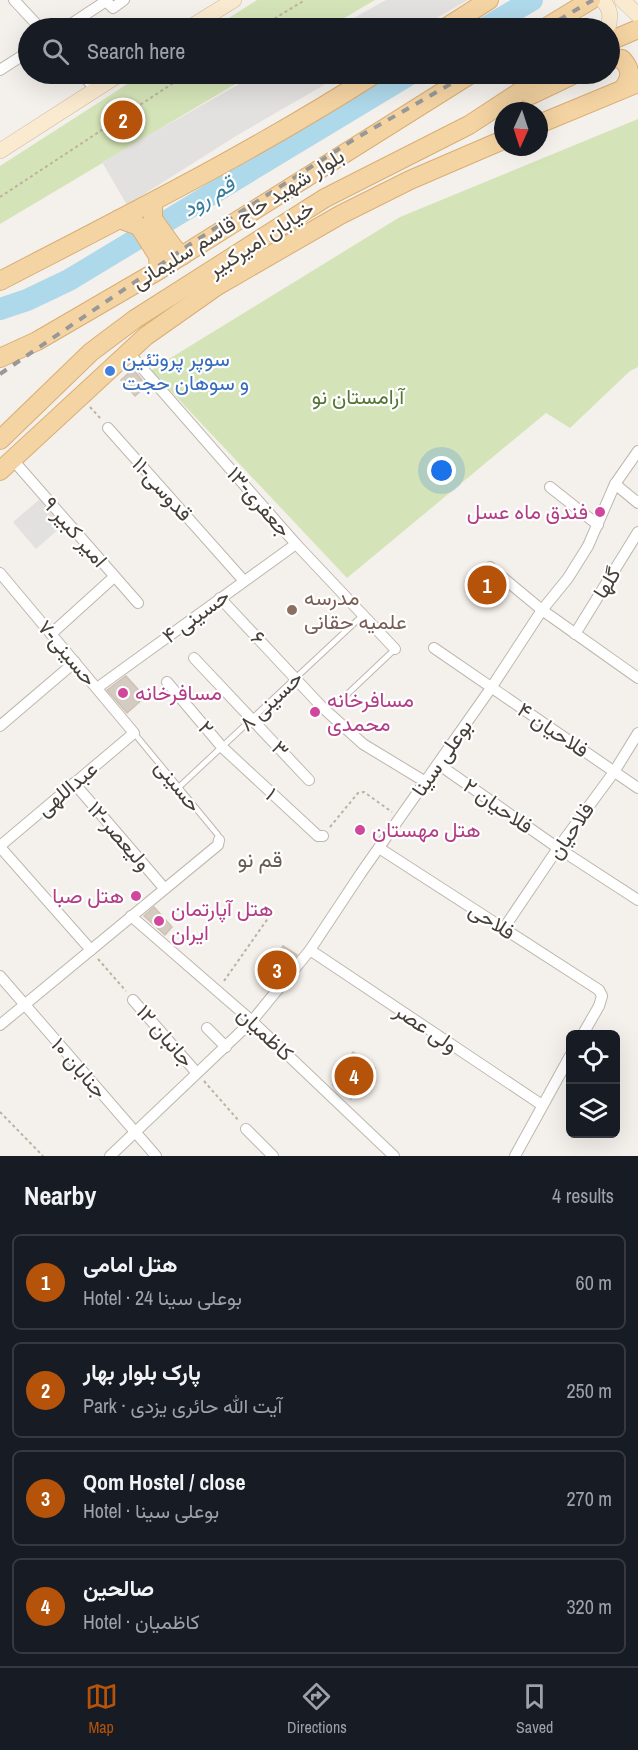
<!DOCTYPE html>
<html lang="en">
<head>
<meta charset="utf-8">
<style>
	body { margin:0; font-family:"Archivo Narrow",Vazirmatn,sans-serif; background:#20242c; color:#f1f3f6 }
	.controls { position:absolute; right:18px; bottom:18px; display:grid; overflow:hidden; border-radius:9px; box-shadow:0 6px 24px #0002 }
	.controls button { width:54px; height:54px; display:grid; place-items:center; padding:0; border:0; border-bottom:2px solid #363941; background:#171b24; color:#f1f3f6; font:30px sans-serif }
	.compass { position:absolute; left:494px; top:102px; width:54px; height:54px; border-radius:50%; background:#171b24; box-shadow:0 6px 24px #0002; rotate:183deg }
	.you { position:absolute; left:442px; top:471px; width:21px; height:21px; margin:-15px; border:4px solid #fff; border-radius:50%; background:#1a73e8; box-shadow:0 0 0 9px #1a73e833 }
	.badge { display:grid; place-items:center; width:39px; height:39px; border-radius:50%; background:#b45309; color:#fff; font-size:20px; font-weight:700 }
	.pin { position:absolute; translate:-50% -50%; border:3px solid #fff; box-shadow:0 2px 6px #0006 }
	.list { margin:0; padding:0; list-style:none }
	h2 { display:flex; justify-content:space-between; align-items:center; height:78px; margin:0; padding:0 24px; font-size:26px }
	h2 small { font-size:20px; font-weight:400; color:#9ea1a6 }
	.list li { display:grid; grid-template-columns:39px 1fr auto; gap:18px; align-items:center; box-sizing:border-box; height:96px; margin:0 12px 12px; padding:0 12px; border:2px solid #363941; border-radius:9px }
	.list b { display:block; font-size:22px; white-space:nowrap }
	.list p { margin:0; font-size:20px; white-space:nowrap; color:#9ea1a6 }
	.list em { font-size:20px; font-style:normal; color:#9ea1a6 }
	.icon { flex:none; width:33px; height:33px; fill:none; stroke:currentColor; stroke-width:2; stroke-linecap:round; stroke-linejoin:round }
	.map { position:relative; flex:none; width:638px; height:1156px; overflow:hidden }
	.search { position:absolute; background:#171b24; box-shadow:0 6px 24px #0002; left:18px; right:18px; top:18px; height:66px; display:flex; align-items:center; gap:15px; box-sizing:border-box; padding:0 21px; border-radius:33px; color:#9ea1a6; font-size:22px }
	.sheet { height:510px; background:#171b24 }
	nav { display:flex; justify-content:space-around; align-items:center; box-sizing:border-box; height:84px; border-top:2px solid #363941; background:#171b24; font-size:16px; color:#9ea1a6 }
	nav a { display:grid; justify-items:center; gap:3px }
	nav .on { color:#b45309 }
	.map>svg:first-child { display:block }
	.green { fill:#d5e4b8 }
	.parking { fill:#e3e1df }
	.lines { fill:none; stroke-linecap:round; stroke-linejoin:round }
	.river { stroke:#aed9ea; stroke-width:22 }
	.building { fill:#d4cbc1; stroke:#cfc2b5; stroke-width:1.5 }
	.service-casing { stroke:#bfb7ae; stroke-width:7 }
	.minor-casing { stroke:#bfb7ae; stroke-width:12 }
	.secondary-casing { stroke:#cfbc9f; stroke-width:16 }
	.primary-casing { stroke:#d9ae74; stroke-width:20 }
	.path { stroke:#bfb1a1; stroke-width:2; stroke-dasharray:3 3; stroke-linecap:butt }
	.service { stroke:#fff; stroke-width:5 }
	.minor { stroke:#fff; stroke-width:10 }
	.secondary { stroke:#faeacf; stroke-width:15 }
	.primary { stroke:#f5d4a3; stroke-width:18 }
	.rail { stroke:#989898; stroke-width:4; stroke-dasharray:8 8; stroke-linecap:butt }
	.shop-dot { fill:#3f7fe0; stroke:#fff; stroke-width:2 }
	.hotel-dot { fill:#d1479c; stroke:#fff; stroke-width:2 }
	.education-dot { fill:#8d6e63; stroke:#fff; stroke-width:2 }
	.labels { text-anchor:middle; stroke-width:4.5; stroke-linejoin:round; paint-order:stroke }
	.street-label { font-size:21px; fill:#474039; stroke:#fff }
	.shop-label { font-size:21px; fill:#366cbe; stroke:#fff; text-anchor:start }
	.park-label { font-size:21px; fill:#537432; stroke:#fff }
	.hotel-label { font-size:21px; fill:#b23c85; stroke:#fff; text-anchor:start }
	.education-label { font-size:21px; fill:#785e54; stroke:#fff; text-anchor:start }
	.water-label { font-size:22px; font-style:italic; fill:#387d9b; stroke:#fff }
	.neighbourhood-label { font-size:22px; fill:#695d52; stroke:#fff }
</style>
</head>
<body>
<div class="map">
<svg width="638" height="1156" viewBox="0 0 638 1156">
	<rect width="100%" height="100%" fill="#f4f0eb"/>
	<g class="green">
		<path d="M257 0H375L327 28H213Z"/>
		<path d="M143 74H252L0 224V166Z"/>
		<path d="M638 119V367L630 371 570 428 546 413 347 578 151 370 400 217Z"/>
	</g>
	<g class="parking">
		<path d="M386 0H468L419 28H336Z"/>
		<path d="M257 74H343L236 136 127 205 102 162Z"/>
		<path d="M40 499 63 525 36 549 13 522Z"/>
	</g>
	<g class="lines">
		<g class="river">
			<path d="M485 28 532 0"/>
			<path d="M0 309 27 300 69 280 410 74"/>
		</g>
	</g>
	<g class="building">
		<path d="M133 369 142 380 139 382 144 388 135 396 121 380Z"/>
		<path d="M126 676 145 697 127 713 107 690Z"/>
		<path d="M154 907 172 927 165 935 144 916Z"/>
		<path d="M283 946 297 955 272 985 260 978Z"/>
		<path d="M353 1052 375 1068 351 1099 333 1085Z"/>
	</g>
	<g class="lines">
		<g class="service-casing">
			<g id="service">
				<path d="M339 702 395 649"/>
				<path d="M134 733 218 835 219 840"/>
				<path d="M179 787 363 615"/>
			</g>
		</g>
		<g class="minor-casing">
			<g id="minor">
				<path d="M14 0 40 28"/>
				<path d="M65 28 106 1 113 8 124 0"/>
				<path d="M0 70 28 52"/>
				<path d="M81 74 96 89"/>
				<path d="M128 352 296 544 395 649"/>
				<path d="M108 428 244 581"/>
				<path d="M13 460 138 603"/>
				<path d="M615 484 638 503"/>
				<path d="M550 487 598 525"/>
				<path d="M490 567 542 610 638 678"/>
				<path d="M0 573 134 733 0 846"/>
				<path d="M220 598 322 707 363 744 424 781"/>
				<path d="M51 634 114 577"/>
				<path d="M575 634 638 532"/>
				<path d="M434 648 638 788"/>
				<path d="M194 658 309 780"/>
				<path d="M167 682 222 747 318 836H323"/>
				<path d="M97 688 296 544"/>
				<path d="M0 726 75 662"/>
				<path d="M438 764 558 848 638 900"/>
				<path d="M74 783 164 888"/>
				<path d="M0 847 91 950"/>
				<path d="M379 848 599 990 602 996 599 1006 583 1034"/>
				<path d="M131 916 252 1021 394 1156"/>
				<path d="M504 928 558 848 614 772 638 733"/>
				<path d="M310 950 542 1105"/>
				<path d="M0 976 156 1156"/>
				<path d="M133 1000 196 1072"/>
				<path d="M0 1025 218 845 219 840"/>
				<path d="M207 1028 226 1047"/>
				<path d="M246 1129 273 1156"/>
				<path d="M110 1156 252 1021 310 950 361 873 491 688 542 610 568 578 588 546 615 484 638 451"/>
				<path d="M515 1156 570 1056"/>
			</g>
		</g>
		<g class="secondary-casing">
			<g id="secondary">
				<path d="M602 0C611 9 611 16 608 28"/>
				<path d="M622 0 638 15"/>
				<path d="M189 28 234 0"/>
				<path d="M0 151 120 74"/>
			</g>
		</g>
		<g class="primary-casing">
			<g id="primary">
				<path d="M445 28 489 0"/>
				<path d="M545 28 591 0"/>
				<path d="M610 41 638 29"/>
				<path d="M610 58 622 59C632 70 631 77 623 89"/>
				<path d="M531 95 575 74"/>
				<path d="M539 124 638 83"/>
				<path d="M153 202V219L174 248 182 256"/>
				<path d="M119 219 139 226 158 256 159 270"/>
				<path d="M0 281C127 215 255 151 375 74"/>
				<path d="M0 358 37 341 159 270 471 74"/>
				<path d="M0 440 91 352 135 319 325 198 469 125 547 74"/>
				<path d="M0 471 146 336 217 286 340 215 410 180 503 140"/>
			</g>
		</g>
		<g class="path">
			<path d="M259 28 305 0"/>
			<path d="M0 197 187 74"/>
			<path d="M90 407 100 418"/>
			<path d="M330 827 358 793 364 792 392 812"/>
			<path d="M98 959 126 991"/>
			<path d="M224 981 271 914"/>
			<path d="M204 1081 238 1120"/>
			<path d="M0 1112 43 1156"/>
		</g>
		<use href="#service" class="service"/>
		<use href="#minor" class="minor"/>
		<use href="#secondary" class="secondary"/>
		<use href="#primary" class="primary"/>
		<g class="rail">
			<path d="M545 28 593 0"/>
			<path d="M0 374 192 243 353 140 468 74"/>
		</g>
	</g>
	<circle class="shop-dot" cx="110" cy="371" r="6"/>
	<g class="hotel-dot">
		<circle cx="600" cy="512" r="6"/>
		<circle cx="123" cy="693" r="6"/>
		<circle cx="315" cy="712" r="6"/>
		<circle cx="360" cy="830" r="6"/>
		<circle cx="136" cy="896" r="6"/>
		<circle cx="159" cy="921" r="6"/>
	</g>
	<circle class="education-dot" cx="292" cy="610" r="6"/>
	<g class="labels">
		<g class="street-label">
			<text transform="translate(238 219) rotate(-32)" y="7">بلوار شهید حاج قاسم سلیمانی</text>
			<text transform="translate(261 239) rotate(-33)" y="7">خیابان امیرکبیر</text>
			<text transform="translate(162 489) rotate(48)" y="7">قدوسی-۱۱</text>
			<text transform="translate(259 502) rotate(49)" y="7">جعفری-۱۳</text>
			<text transform="translate(75 532) rotate(49)" y="7">امیر کبیر ۹</text>
			<text transform="translate(607 583) rotate(-58)" y="7">گلها</text>
			<text transform="translate(196 616) rotate(-36)" y="7">حسینی ۴</text>
			<text transform="translate(258 638) rotate(47)" y="7">۶</text>
			<text transform="translate(67 653) rotate(50)" y="7">حسینی-۷</text>
			<text transform="translate(271 701) rotate(-43)" y="7">حسینی ۸</text>
			<text transform="translate(206 728) rotate(50)" y="7">۲</text>
			<text transform="translate(553 730) rotate(34)" y="7">فلاحیان ۴</text>
			<text transform="translate(280 749) rotate(47)" y="7">۳</text>
			<text transform="translate(442 758) rotate(-55)" y="7">بوعلی سینا</text>
			<text transform="translate(178 786) rotate(51)" y="7">حسینی</text>
			<text transform="translate(67 789) rotate(-40)" y="7">عبداللهی</text>
			<text transform="translate(271 794) rotate(43)" y="7">۱</text>
			<text transform="translate(498 806) rotate(35)" y="7">فلاحیان ۲</text>
			<text transform="translate(571 831) rotate(-55)" y="7">فلاحیان</text>
			<text transform="translate(119 836) rotate(49)" y="7">ولیعصر-۱۲</text>
			<text transform="translate(492 921) rotate(33)" y="7">فلاحی</text>
			<text transform="translate(426 1028) rotate(34)" y="7">ولی عصر</text>
			<text transform="translate(265 1034) rotate(43)" y="7">کاظمیان</text>
			<text transform="translate(165 1036) rotate(49)" y="7">جانبان ۱۲</text>
			<text transform="translate(79 1068) rotate(49)" y="7">جنابان ۱۰</text>
		</g>
		<g class="shop-label">
			<text x="122" y="366">سوپر پروتئین<tspan x="122" dy="24">و سوهان حجت</tspan></text>
		</g>
		<g class="park-label">
			<text x="358" y="404">آرامستان نو</text>
		</g>
		<g class="hotel-label">
			<text x="588" y="519" text-anchor="end">فندق ماه عسل</text>
			<text x="135" y="700">مسافرخانه</text>
			<text x="327" y="707">مسافرخانه<tspan x="327" dy="24">محمدی</tspan></text>
			<text x="372" y="837">هتل مهستان</text>
			<text x="124" y="903" text-anchor="end">هتل صبا</text>
			<text x="171" y="916">هتل آپارتمان<tspan x="171" dy="24">ایران</tspan></text>
		</g>
		<g class="education-label">
			<text x="304" y="605">مدرسه<tspan x="304" dy="24">علمیه حقانی</tspan></text>
		</g>
		<g class="water-label">
			<text transform="translate(208 196) rotate(-31)" y="8">قم رود</text>
		</g>
		<g class="neighbourhood-label">
			<text x="260" y="867">قم نو</text>
		</g>
	</g>
</svg>
<div class="controls">
<button><svg class="icon" aria-label="locate" viewBox="0 0 24 24"><circle cx="12" cy="12" r="6"/><path d="M12 2v4M12 18v4M2 12h4M18 12h4"/></svg></button>
<button><svg class="icon" aria-label="layers" viewBox="0 0 24 24"><path d="M12 4l9 5-9 5-9-5zM3 14l9 5 9-5"/></svg></button>
</div>
<svg class="compass" viewBox="-18 -18 36 36"><path d="M0-13l5 13h-10z" fill="#e53935"/><path d="M0 13l5-13h-10z" fill="#9ea1a6"/></svg>
<div class="you"></div>
<div class="pin badge" style="left:487px;top:585px">1</div>
<div class="pin badge" style="left:123px;top:120px">2</div>
<div class="pin badge" style="left:277px;top:970px">3</div>
<div class="pin badge" style="left:354px;top:1076px">4</div>
<div class="search"><svg class="icon" aria-label="search" viewBox="0 0 24 24"><circle cx="10" cy="10" r="6"/><path d="M15 15l6 6"/></svg>Search here</div>
</div>
<section class="sheet">
<h2>Nearby<small>4 results</small></h2>
<ul class="list">
<li><span class="badge">1</span><div><b>هتل امامی</b><p>Hotel · بوعلی سینا 24</p></div><em>60 m</em></li>
<li><span class="badge">2</span><div><b>پارک بلوار بهار</b><p>Park · آیت الله‌ حائری‌ یزدی</p></div><em>250 m</em></li>
<li><span class="badge">3</span><div><b>Qom Hostel / close</b><p>Hotel · بوعلی سینا</p></div><em>270 m</em></li>
<li><span class="badge">4</span><div><b>صالحین</b><p>Hotel · کاظمیان</p></div><em>320 m</em></li>
</ul>
</section>
<nav>
<a class="on"><svg class="icon" aria-label="map" viewBox="0 0 24 24"><path d="M3 6l6-2 6 2 6-2v14l-6 2-6-2-6 2zM9 4v14M15 6v14"/></svg>Map</a>
<a><svg class="icon" aria-label="directions" viewBox="0 0 24 24"><path d="M12 3l9 9-9 9-9-9zM9 14v-3h6M13 9l2 2-2 2"/></svg>Directions</a>
<a><svg class="icon" aria-label="saved" viewBox="0 0 24 24"><path d="M7 4h10v16l-5-4-5 4z"/></svg>Saved</a>
</nav>
</body>
</html>
